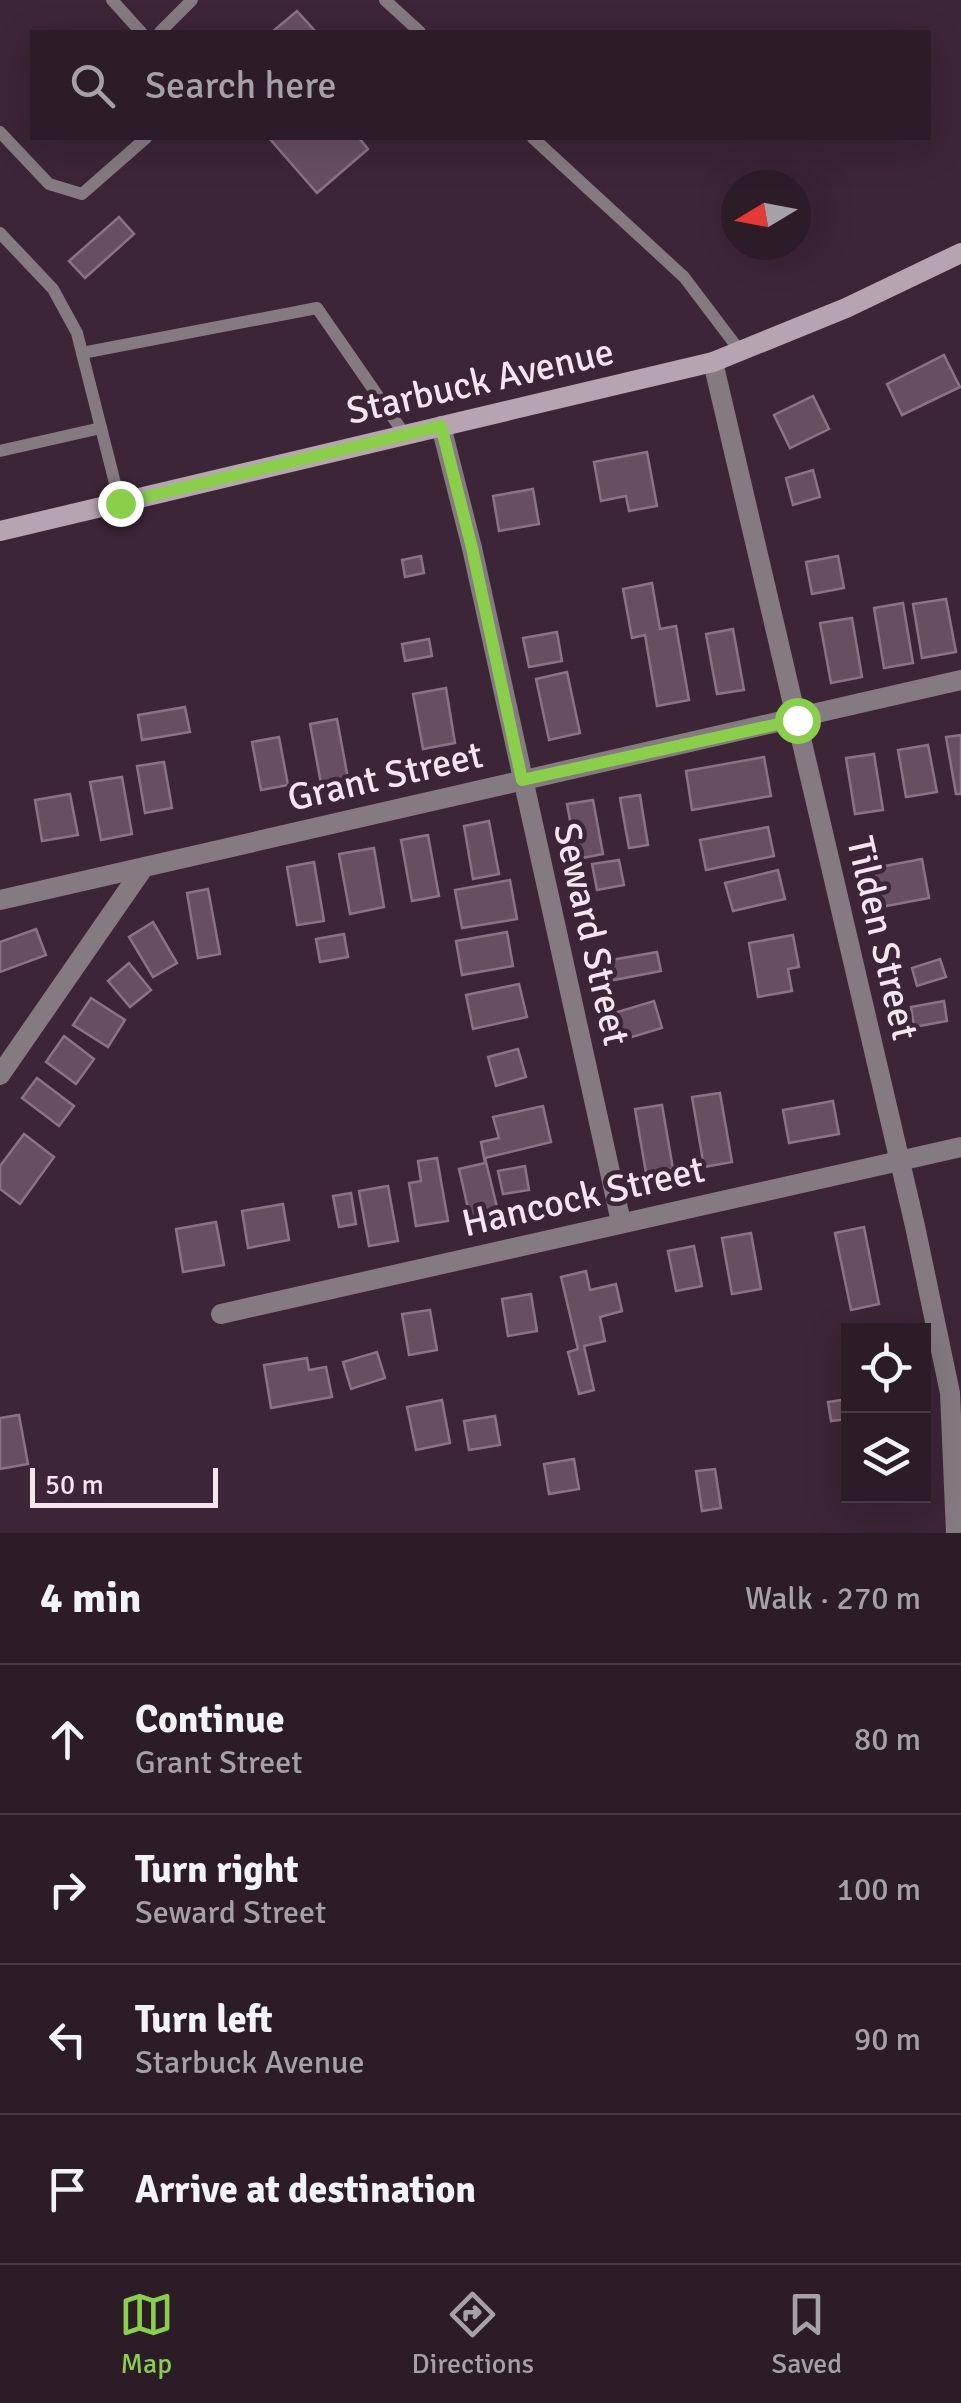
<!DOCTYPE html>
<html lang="en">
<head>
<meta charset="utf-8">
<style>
	body { margin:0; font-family:Signika,sans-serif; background:#342530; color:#f1f3f6 }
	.controls { position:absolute; right:30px; bottom:30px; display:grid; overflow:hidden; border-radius:0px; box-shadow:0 10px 40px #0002 }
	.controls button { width:90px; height:90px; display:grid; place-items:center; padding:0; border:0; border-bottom:2px solid #483a45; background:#2c1c28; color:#f1f3f6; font:50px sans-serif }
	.compass { position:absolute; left:721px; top:170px; width:90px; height:90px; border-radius:50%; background:#2c1c28; box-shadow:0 10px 40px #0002; rotate:260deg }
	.scale { position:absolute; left:30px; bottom:25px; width:188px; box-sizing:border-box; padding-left:10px; border:5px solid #f4e5ef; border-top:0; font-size:28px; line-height:35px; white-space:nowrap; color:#f4e5ef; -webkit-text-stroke:8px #3b2536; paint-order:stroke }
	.stop { position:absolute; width:30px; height:30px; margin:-22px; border:8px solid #89cf49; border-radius:50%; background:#fff }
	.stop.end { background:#89cf49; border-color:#fff; box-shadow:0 2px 10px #0008 }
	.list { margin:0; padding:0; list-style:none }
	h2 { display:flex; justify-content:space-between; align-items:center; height:130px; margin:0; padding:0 40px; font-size:42px }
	h2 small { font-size:32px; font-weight:400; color:#a6a1a8 }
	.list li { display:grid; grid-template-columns:65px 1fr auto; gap:30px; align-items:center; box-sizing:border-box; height:150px; padding:0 40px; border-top:2px solid #483a45 }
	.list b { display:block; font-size:38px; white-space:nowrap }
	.list p { margin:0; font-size:32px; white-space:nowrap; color:#a6a1a8 }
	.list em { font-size:32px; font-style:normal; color:#a6a1a8 }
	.icon { flex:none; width:55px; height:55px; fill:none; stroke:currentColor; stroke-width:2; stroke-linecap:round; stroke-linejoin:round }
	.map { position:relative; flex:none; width:961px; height:1533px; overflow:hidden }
	.search { position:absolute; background:#2c1c28; box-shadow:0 10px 40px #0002; left:30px; right:30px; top:30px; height:110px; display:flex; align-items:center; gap:25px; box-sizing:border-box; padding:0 35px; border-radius:0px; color:#a6a1a8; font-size:38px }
	.sheet { height:730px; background:#2c1c28 }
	nav { display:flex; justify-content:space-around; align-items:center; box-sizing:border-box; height:140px; border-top:2px solid #483a45; background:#2c1c28; font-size:28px; color:#a6a1a8 }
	nav a { display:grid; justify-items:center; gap:5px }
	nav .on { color:#89cf49 }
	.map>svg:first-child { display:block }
	.building { fill:#674f60; stroke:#8c7285; stroke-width:2.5 }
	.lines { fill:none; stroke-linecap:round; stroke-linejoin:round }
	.lane { stroke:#857982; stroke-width:12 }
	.street { stroke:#857982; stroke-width:20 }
	.secondary { stroke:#b7a4b1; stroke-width:20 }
	.route { stroke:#89cf49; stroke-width:12 }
	.labels { text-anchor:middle; stroke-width:9; stroke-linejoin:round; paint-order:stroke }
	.street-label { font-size:38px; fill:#f4e5ef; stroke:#3b2536 }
</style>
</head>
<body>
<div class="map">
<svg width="961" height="1533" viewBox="0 0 961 1533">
	<rect width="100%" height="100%" fill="#3b2536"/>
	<g class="building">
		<path d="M297 11 316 32H272Z"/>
		<path d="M269 138H359L368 149 317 193Z"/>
		<path d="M119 217 134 234 85 278 69 261Z"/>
		<path d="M944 355 960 387 902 415 887 384Z"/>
		<path d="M813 396 829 429 790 448 774 415Z"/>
		<path d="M647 452 657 506 629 511 626 496 601 501 594 462Z"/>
		<path d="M813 470 820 497 793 505 786 478Z"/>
		<path d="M533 489 539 524 499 531 493 496Z"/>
		<path d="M421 556 424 573 405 577 402 560Z"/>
		<path d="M838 556 844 588 812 594 806 562Z"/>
		<path d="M652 583 660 629 676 626 689 700 657 706 645 635 632 638 623 589Z"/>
		<path d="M946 599 956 652 922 658 913 604Z"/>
		<path d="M903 603 913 663 884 668 874 608Z"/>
		<path d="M852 618 862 677 831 683 820 623Z"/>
		<path d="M733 629 744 690 717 694 706 634Z"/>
		<path d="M557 632 562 661 529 667 523 638Z"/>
		<path d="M429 639 432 656 405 661 402 644Z"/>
		<path d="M567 672 580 733 549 740 536 679Z"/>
		<path d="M446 688 455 743 423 749 413 694Z"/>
		<path d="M185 707 190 732 142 740 138 715Z"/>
		<path d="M337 719 349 784 322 789 310 724Z"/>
		<path d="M961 735V794H956L946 737Z"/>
		<path d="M279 737 288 785 261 790 252 742Z"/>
		<path d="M928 745 937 792 906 797 898 750Z"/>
		<path d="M874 754 883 810 855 814 846 758Z"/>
		<path d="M764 757 771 796 692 810 686 771Z"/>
		<path d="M164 762 172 808 145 813 137 766Z"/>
		<path d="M122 777 132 834 101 840 90 782Z"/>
		<path d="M70 794 78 835 42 841 35 800Z"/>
		<path d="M640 795 648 845 629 848 620 798Z"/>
		<path d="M593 800 603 854 577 859 567 804Z"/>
		<path d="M489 821 499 874 473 879 464 826Z"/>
		<path d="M768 827 774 856 706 870 700 840Z"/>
		<path d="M428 835 439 896 412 901 401 840Z"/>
		<path d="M374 848 384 907 350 914 339 854Z"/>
		<path d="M922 859 929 898 881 907 874 868Z"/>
		<path d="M619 860 624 885 597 890 592 864Z"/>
		<path d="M314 862 324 921 297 925 287 867Z"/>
		<path d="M778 870 785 899 733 911 725 883Z"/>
		<path d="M510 880 517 919 462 928 455 890Z"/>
		<path d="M208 889 220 954 198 958 187 893Z"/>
		<path d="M153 922 177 963 153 977 129 937Z"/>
		<path d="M36 929 46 955 0 972V942Z"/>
		<path d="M507 932 513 966 462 975 456 941Z"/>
		<path d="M344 934 348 957 320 962 316 939Z"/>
		<path d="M793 935 799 967 788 969 792 991 758 997 749 943Z"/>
		<path d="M657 952 661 971 609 981 605 961Z"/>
		<path d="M940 959 946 977 917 986 912 968Z"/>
		<path d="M129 963 151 990 130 1007 108 981Z"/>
		<path d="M519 984 527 1017 473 1029 466 995Z"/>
		<path d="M91 998 125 1020 108 1047 73 1025Z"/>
		<path d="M654 1001 662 1028 622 1040 614 1013Z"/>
		<path d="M944 1001 947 1021 914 1027 911 1007Z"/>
		<path d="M64 1036 94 1059 76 1084 46 1062Z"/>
		<path d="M518 1049 526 1077 496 1086 488 1057Z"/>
		<path d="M37 1078 74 1106 59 1126 22 1098Z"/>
		<path d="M720 1093 732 1162 704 1167 692 1097Z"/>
		<path d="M833 1101 839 1134 789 1143 783 1110Z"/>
		<path d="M662 1105 673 1169 646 1173 635 1109Z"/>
		<path d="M543 1106 551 1142 485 1158 498 1211 470 1217 459 1169 485 1163 481 1142 499 1138 493 1117Z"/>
		<path d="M24 1134 54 1157 20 1204 0 1189V1166Z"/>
		<path d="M437 1158 448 1221 416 1226 409 1183 421 1181 418 1161Z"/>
		<path d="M525 1166 529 1190 503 1194 498 1171Z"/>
		<path d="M388 1186 398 1241 369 1246 359 1191Z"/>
		<path d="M351 1193 356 1224 339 1227 333 1196Z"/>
		<path d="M283 1204 289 1240 248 1248 242 1211Z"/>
		<path d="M216 1222 224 1265 183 1272 176 1229Z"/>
		<path d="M864 1227 879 1304 851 1310 835 1233Z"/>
		<path d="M751 1233 761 1289 732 1294 722 1238Z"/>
		<path d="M694 1246 702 1286 676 1291 668 1251Z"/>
		<path d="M586 1271 590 1290 616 1284 622 1311 600 1317 605 1341 584 1346 594 1390 579 1394 568 1352 578 1349 561 1277Z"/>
		<path d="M531 1294 537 1331 508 1336 502 1299Z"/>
		<path d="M430 1310 437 1350 409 1355 402 1314Z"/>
		<path d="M377 1352 385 1378 351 1389 343 1362Z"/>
		<path d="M307 1358 309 1370 326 1367 332 1397 271 1408 264 1365Z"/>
		<path d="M848 1399V1419L831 1421 828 1402Z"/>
		<path d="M442 1400 450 1443 416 1450 407 1407Z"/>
		<path d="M19 1415 28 1464 0 1469V1418Z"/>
		<path d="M495 1416 500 1445 469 1450 464 1421Z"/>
		<path d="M574 1459 579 1489 549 1494 544 1464Z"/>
		<path d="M715 1469 721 1508 702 1511 696 1471Z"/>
	</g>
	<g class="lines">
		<g class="lane">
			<path d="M112 0 141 32"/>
			<path d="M385 0 420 32"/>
			<path d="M160 32 192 0"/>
			<path d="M0 132 49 184 82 194 146 138"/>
			<path d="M533 138 684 277 740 351"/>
			<path d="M0 233 53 289 77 333 120 503"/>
			<path d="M82 353 317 308 405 435"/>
			<path d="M0 451 101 428"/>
		</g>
		<g class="street">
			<path d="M713 362 915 1226 950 1393 956 1533"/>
			<path d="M441 426 472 548 621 1222"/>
			<path d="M0 900 961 680"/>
			<path d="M0 1075 144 867"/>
			<path d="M221 1314 961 1147"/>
		</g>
		<path class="secondary" d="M0 531 713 362 846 308 961 253"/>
	</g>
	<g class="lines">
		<path class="route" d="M120 503 441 426 472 548 522 780 797 720"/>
	</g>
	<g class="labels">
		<g class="street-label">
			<text transform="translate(480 381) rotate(-13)" y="13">Starbuck Avenue</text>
			<text transform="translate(385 776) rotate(-13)" y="13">Grant Street</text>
			<text transform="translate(592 934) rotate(77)" y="13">Seward Street</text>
			<text transform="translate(883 938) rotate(77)" y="13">Tilden Street</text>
			<text transform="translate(583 1196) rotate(-13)" y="13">Hancock Street</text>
		</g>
	</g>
</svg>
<div class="controls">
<button><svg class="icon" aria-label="locate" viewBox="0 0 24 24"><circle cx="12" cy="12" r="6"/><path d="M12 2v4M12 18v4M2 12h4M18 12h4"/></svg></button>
<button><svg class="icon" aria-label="layers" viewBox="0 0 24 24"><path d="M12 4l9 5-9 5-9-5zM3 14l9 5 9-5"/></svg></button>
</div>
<svg class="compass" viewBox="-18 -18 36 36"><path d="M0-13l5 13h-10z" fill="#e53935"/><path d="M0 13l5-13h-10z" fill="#a6a1a8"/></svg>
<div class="scale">50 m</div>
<div class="stop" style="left:797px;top:720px"></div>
<div class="stop end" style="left:120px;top:503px"></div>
<div class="search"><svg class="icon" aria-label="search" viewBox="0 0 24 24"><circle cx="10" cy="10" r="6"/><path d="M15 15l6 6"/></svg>Search here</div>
</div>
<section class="sheet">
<h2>4 min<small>Walk · 270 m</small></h2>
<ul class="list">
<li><svg class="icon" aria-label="ahead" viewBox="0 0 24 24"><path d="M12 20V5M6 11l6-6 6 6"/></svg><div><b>Continue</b><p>Grant Street</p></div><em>80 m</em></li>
<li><svg class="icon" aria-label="right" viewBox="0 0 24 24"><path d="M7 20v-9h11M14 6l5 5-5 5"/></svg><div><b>Turn right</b><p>Seward Street</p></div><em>100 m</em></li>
<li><svg class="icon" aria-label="left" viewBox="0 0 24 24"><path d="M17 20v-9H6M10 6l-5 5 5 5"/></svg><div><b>Turn left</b><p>Starbuck Avenue</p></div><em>90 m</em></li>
<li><svg class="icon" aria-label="arrive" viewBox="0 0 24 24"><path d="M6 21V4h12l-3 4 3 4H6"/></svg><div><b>Arrive at destination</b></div></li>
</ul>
</section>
<nav>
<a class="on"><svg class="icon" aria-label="map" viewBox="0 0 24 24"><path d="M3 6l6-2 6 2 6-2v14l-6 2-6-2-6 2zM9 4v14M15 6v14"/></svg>Map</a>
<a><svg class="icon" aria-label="directions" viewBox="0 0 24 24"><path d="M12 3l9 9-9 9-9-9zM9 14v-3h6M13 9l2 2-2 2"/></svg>Directions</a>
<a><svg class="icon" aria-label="saved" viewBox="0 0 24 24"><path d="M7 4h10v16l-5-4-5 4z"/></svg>Saved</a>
</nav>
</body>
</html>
